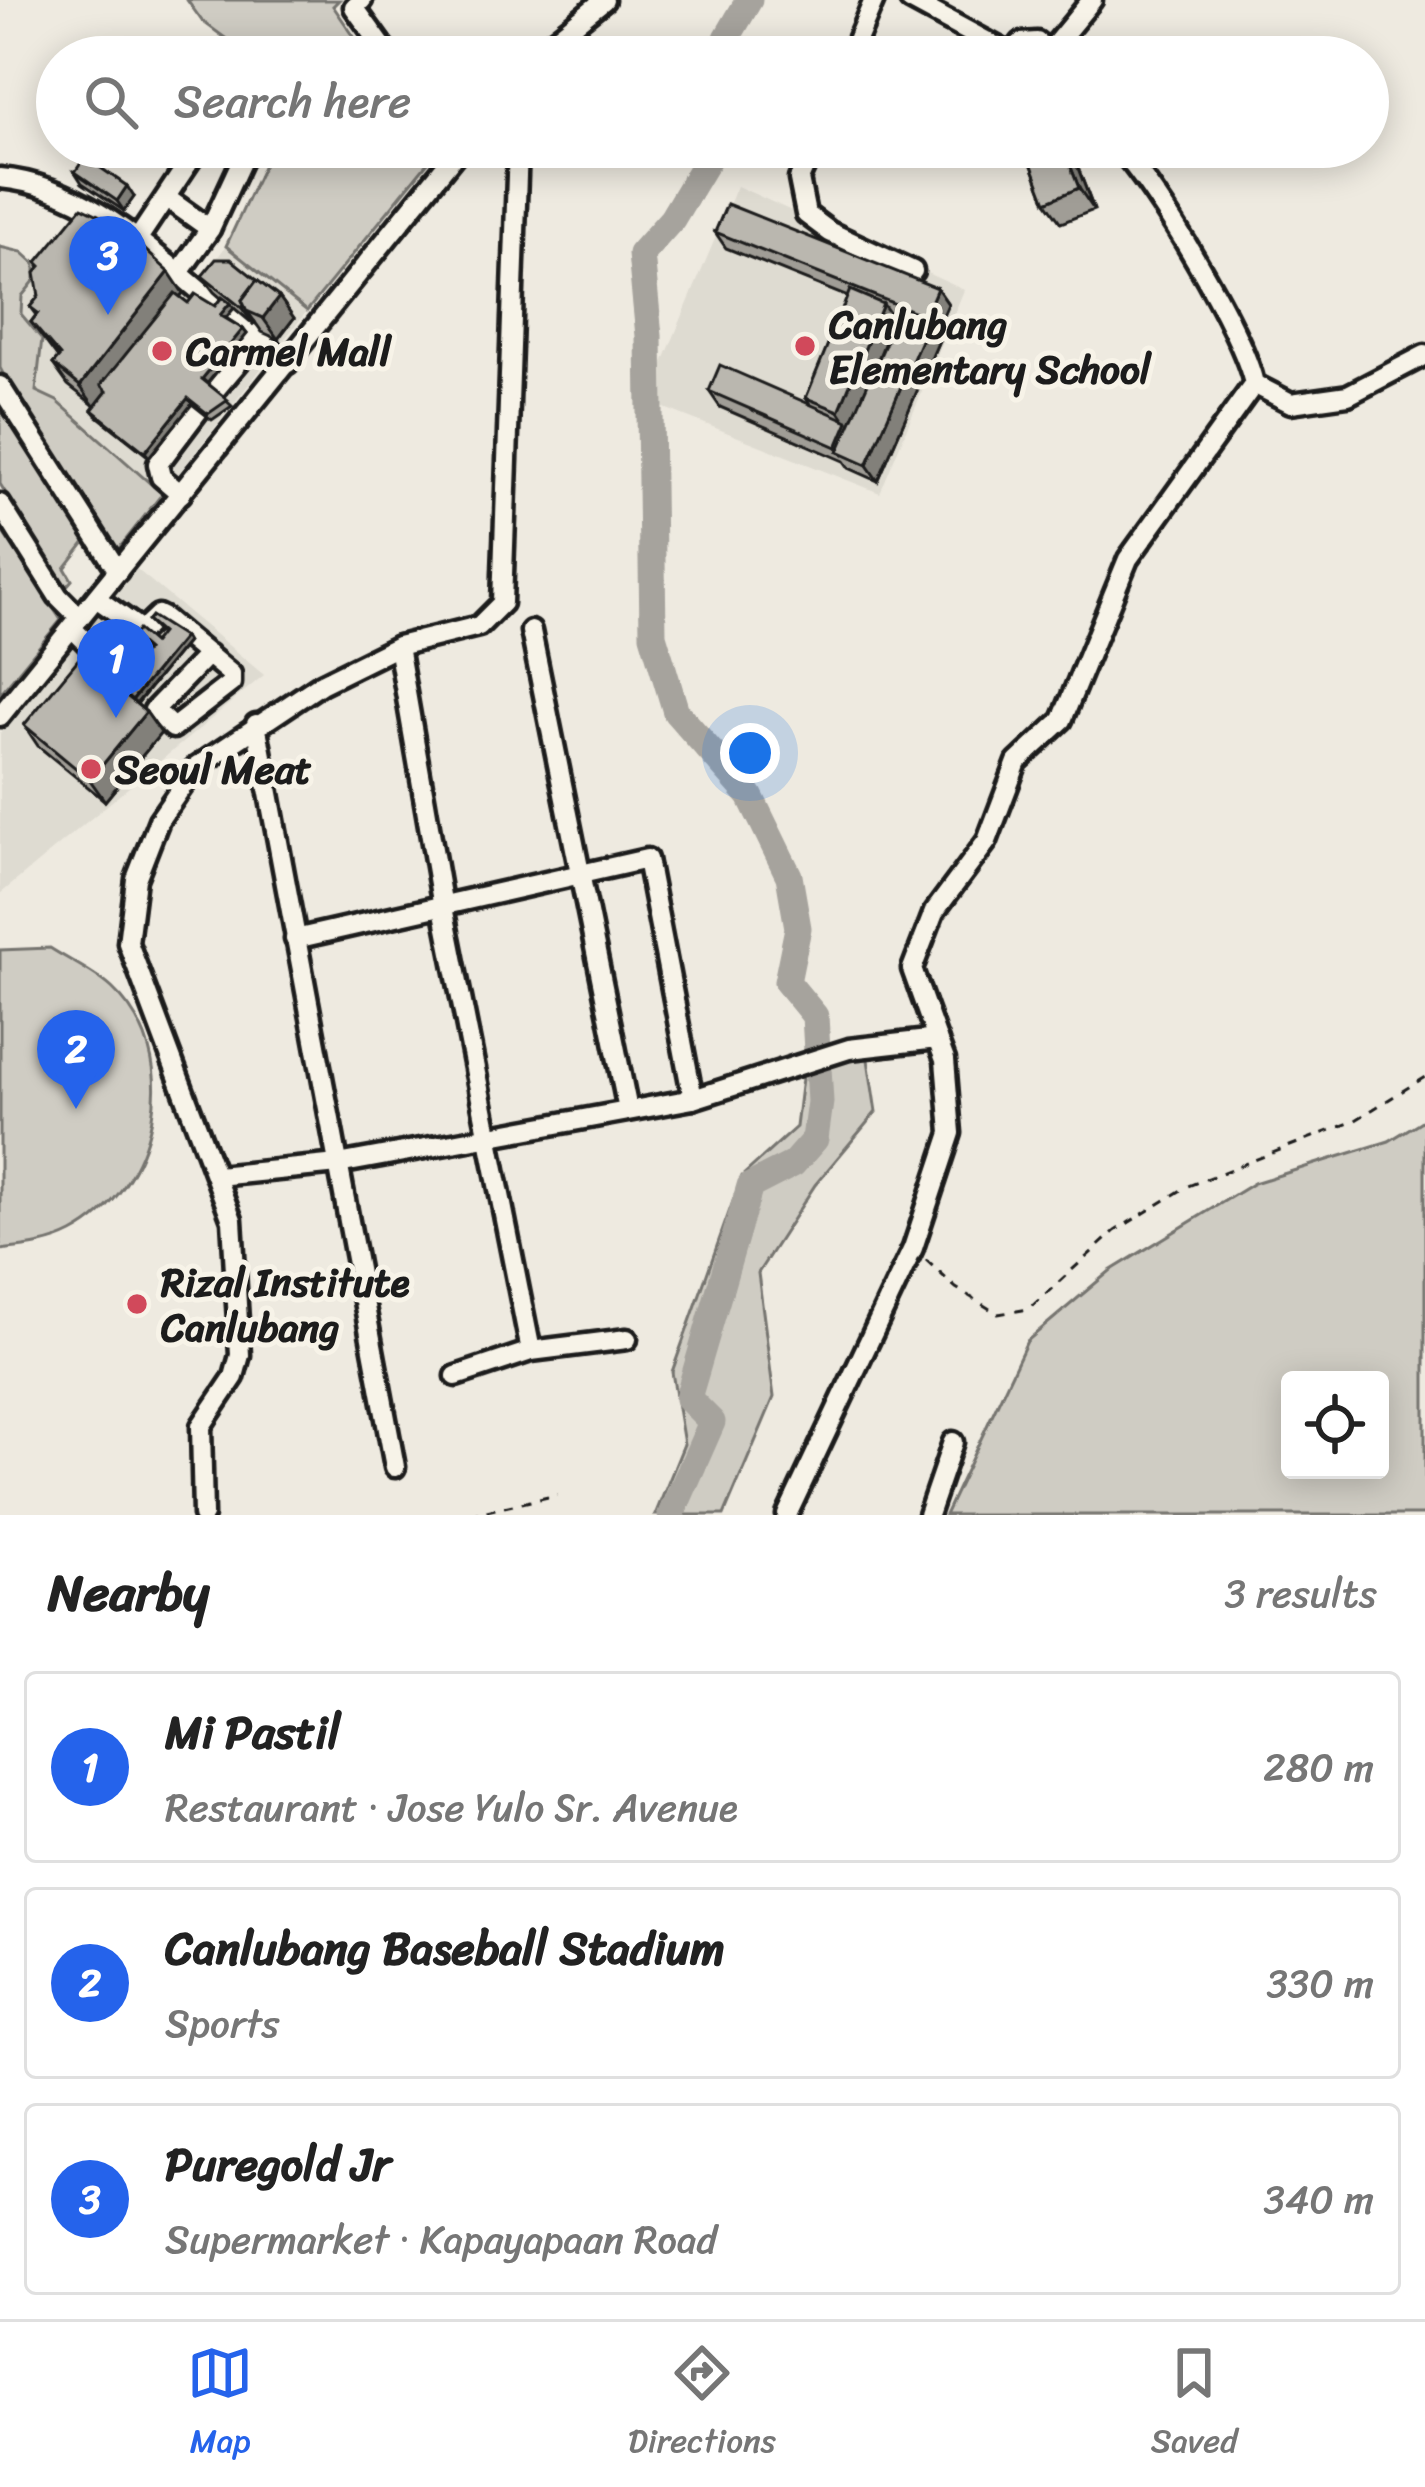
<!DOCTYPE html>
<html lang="en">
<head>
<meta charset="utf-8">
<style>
	body { margin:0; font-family:Sriracha,sans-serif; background:#f6f6f6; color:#222 }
	.controls { position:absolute; right:36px; bottom:36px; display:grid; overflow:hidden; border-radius:12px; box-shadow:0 6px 30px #0003 }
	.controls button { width:108px; height:108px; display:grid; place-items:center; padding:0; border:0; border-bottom:3px solid #e0e0e0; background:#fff; color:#222; font:60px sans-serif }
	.you { position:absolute; left:750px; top:753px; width:42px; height:42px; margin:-30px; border:9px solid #fff; border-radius:50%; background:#1a73e8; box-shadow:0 0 0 18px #1a73e833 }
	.badge { display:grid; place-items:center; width:78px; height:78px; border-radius:50%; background:#2563eb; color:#fff; font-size:39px; font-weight:700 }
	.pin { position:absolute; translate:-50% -99px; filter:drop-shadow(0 3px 6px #0008) }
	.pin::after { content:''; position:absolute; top:63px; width:42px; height:36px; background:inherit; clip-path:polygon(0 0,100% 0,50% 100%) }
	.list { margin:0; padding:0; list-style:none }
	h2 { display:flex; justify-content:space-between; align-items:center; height:156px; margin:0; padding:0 48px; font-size:51px }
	h2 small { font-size:39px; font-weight:400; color:#767676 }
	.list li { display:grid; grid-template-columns:78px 1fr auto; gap:36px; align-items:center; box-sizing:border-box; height:192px; margin:0 24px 24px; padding:0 24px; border:3px solid #e0e0e0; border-radius:12px }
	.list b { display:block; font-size:45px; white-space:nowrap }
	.list p { margin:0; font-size:39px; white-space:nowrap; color:#767676 }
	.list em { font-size:39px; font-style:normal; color:#767676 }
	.icon { flex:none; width:66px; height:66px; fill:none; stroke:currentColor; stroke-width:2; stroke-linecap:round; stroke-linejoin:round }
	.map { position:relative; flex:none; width:1425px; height:1515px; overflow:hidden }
	.search { position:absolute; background:#fff; box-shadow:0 6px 30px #0003; left:36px; right:36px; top:36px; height:132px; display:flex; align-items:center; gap:30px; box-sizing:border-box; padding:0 42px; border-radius:66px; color:#767676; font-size:45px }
	.sheet { height:804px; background:#fff }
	nav { display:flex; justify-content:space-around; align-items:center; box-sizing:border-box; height:168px; border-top:3px solid #e0e0e0; background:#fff; font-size:33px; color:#767676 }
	nav a { display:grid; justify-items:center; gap:6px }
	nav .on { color:#2563eb }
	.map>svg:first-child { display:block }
	.built { fill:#dedbd1 }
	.green { fill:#cfccc3; stroke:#767470; stroke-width:3; fill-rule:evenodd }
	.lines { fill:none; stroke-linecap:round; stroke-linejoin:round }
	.river { stroke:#a6a39d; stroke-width:27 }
	.minor-casing { stroke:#1c1c1c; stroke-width:27 }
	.path { stroke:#1c1c1c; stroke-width:3; stroke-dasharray:9 9; stroke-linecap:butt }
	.minor { stroke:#f7f3e8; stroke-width:18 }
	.wall { fill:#a09d96; stroke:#1c1c1c; stroke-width:3; fill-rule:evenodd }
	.shaded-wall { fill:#82807a; stroke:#1c1c1c; stroke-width:3 }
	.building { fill:#bab7af; stroke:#1c1c1c; stroke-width:3 }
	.poi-dot { fill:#d1495b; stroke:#f7f3e8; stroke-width:4.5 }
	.labels { text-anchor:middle; stroke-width:10; stroke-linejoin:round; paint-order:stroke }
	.poi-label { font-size:39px; font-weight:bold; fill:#1c1c1c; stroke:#f7f3e8; text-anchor:start }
</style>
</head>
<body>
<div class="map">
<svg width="1425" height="1515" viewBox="0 0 1425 1515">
	<rect width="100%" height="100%" fill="#eeeae0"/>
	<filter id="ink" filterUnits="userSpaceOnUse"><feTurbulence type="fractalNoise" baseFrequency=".00833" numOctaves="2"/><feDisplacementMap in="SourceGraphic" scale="24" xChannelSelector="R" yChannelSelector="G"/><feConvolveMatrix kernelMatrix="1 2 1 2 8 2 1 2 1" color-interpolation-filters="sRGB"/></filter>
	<g filter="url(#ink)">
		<g class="built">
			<path d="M737 186 964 290 880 493 647 401Z"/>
			<path d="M96 201 200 281 226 246 307 311 162 494 57 401 35 391 42 339 21 314 22 296Z"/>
			<path d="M134 567 264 675 0 894V733Z"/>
		</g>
		<g class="green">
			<path d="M187 0H339L333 6 368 57H251L202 21Z"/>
			<path d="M272 147 431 149 428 162 307 311 226 246Z"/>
			<path d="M0 247 22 252 35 264V280L22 296 21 314 42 339 36 391 57 401 162 494 117 551 24 413 0 368Z"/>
			<path d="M0 404 86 541 65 568 72 580 66 587 0 484Z"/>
			<path d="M0 528 61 620 0 694Z"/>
			<path d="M50 948C70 961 95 972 112 988 187 1057 156 1189 72 1233 49 1245 25 1247 0 1250V950Z"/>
			<path d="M867 1053 876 1112 815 1185 758 1273 774 1397 724 1515H655L684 1444 672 1372 742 1176 796 1127 803 1070Z"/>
			<path d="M1425 1119V1515H945L1027 1341 1110 1271 1254 1183 1389 1141ZM1290 1380H1380V1470H1290Z"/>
		</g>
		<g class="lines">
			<g class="river">
				<path d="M728 57 727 38 749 0"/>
				<path d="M671 1515 712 1422 688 1398 750 1186 793 1164 815 1139 820 1102 815 1016 787 982 798 928 789 876 750 796 676 712 653 635 649 336 641 254 672 219 715 147"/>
			</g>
			<g class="minor-casing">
				<g id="minor">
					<path d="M362 0 354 7 390 57"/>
					<path d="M910 0 1010 54"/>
					<path d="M1050 51 1092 0"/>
					<path d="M533 57 604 0"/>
					<path d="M850 57 874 0"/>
					<path d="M1010 57 1021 43 1037 42 1051 57"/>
					<path d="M813 147 799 179 806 214 830 232 913 271"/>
					<path d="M1118 147C1155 185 1244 333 1254 384L1291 403 1348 395 1425 355"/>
					<path d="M0 178C89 186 155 255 220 308"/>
					<path d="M168 199 210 229"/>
					<path d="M137 240 199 147"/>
					<path d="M178 274 210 229 248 147"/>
					<path d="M229 316 288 363"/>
					<path d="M0 386 118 571"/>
					<path d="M215 390 258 339"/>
					<path d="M181 494 161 477 158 464 198 411"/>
					<path d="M0 504 58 596 80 618"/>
					<path d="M96 598 140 629"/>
					<path d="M72 628 95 651 112 659 158 615 164 618 231 674V683L173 728 154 710 208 654"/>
					<path d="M531 631 628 1110"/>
					<path d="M398 646 443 907 531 1351"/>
					<path d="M0 716 461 147"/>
					<path d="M256 724 395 1467"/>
					<path d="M295 939 647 859 693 1099"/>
					<path d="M937 1039 912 969 934 912 987 841 1017 762 1062 720 1128 559 1254 384"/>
					<path d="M217 1176 338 1164 693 1099 849 1049 937 1039 945 1060 951 1133 913 1248 787 1515"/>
					<path d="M456 1376 531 1351 627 1339"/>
					<path d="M203 1515 201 1426 234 1377 240 1355 232 1220 128 943 136 879 159 820 195 768 321 684 398 646 479 626 502 603 518 147"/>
					<path d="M928 1515 953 1442"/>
				</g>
			</g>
			<g class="path">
				<path d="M926 1260 956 1288 998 1314 1029 1309 1115 1231 1188 1186 1354 1121 1425 1077"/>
				<path d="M469 1515 557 1495"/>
			</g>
			<use href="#minor" class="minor"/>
		</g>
		<g class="wall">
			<path d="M1025 147H1070L1094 210 1061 223 1046 202Z"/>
			<path d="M75 172 134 197 124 211 82 183Z"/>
			<path d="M715 232 937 288 948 304 936 332 940 338 878 481 849 468 844 461 720 407 709 391 810 404 806 398 848 297 726 248ZM890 314 897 317 872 375 894 320Z"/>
			<path d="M37 262 183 293 180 297 188 303 215 306 221 298 214 292 202 276 279 297 294 318 278 339 262 332 255 322 253 324 234 308 226 318 243 329 247 334 207 383 232 406 212 420 192 404 149 457 96 415 92 410 95 406 68 385 53 364 58 358 31 322 36 315 30 307 39 296 40 267Z"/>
			<path d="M147 621 184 637 187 642 137 704 146 712 161 733 105 801 38 746 24 725 116 687 118 685 104 671 129 669 139 659 146 651 132 637 153 643 160 635Z"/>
		</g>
		<g class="shaded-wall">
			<path d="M1063 147H1070L1094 210 1079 188Z"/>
			<path d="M127 186 134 197 124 211 117 201Z"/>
			<path d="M169 272 183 293 95 407 80 386Z"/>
			<path d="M261 284 247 311 255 322 253 324 242 308Z"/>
			<path d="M937 288 948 304 936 332 925 316Z"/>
			<path d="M279 297 294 318 278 339 263 318Z"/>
			<path d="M230 303 234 308 224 320 220 315Z"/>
			<path d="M883 304 894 320 851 425 842 454 837 447 847 423 839 411Z"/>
			<path d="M929 322 940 338 878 481 867 465Z"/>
			<path d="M243 329 247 334 206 385 202 379Z"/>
			<path d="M188 398 192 404 149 457 145 452Z"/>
			<path d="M184 637 187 642 132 709 129 704Z"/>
			<path d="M146 712 161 733 105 801 90 780Z"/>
		</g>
		<g class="building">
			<path d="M1025 147H1063L1079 188 1046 202Z"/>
			<path d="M85 157 127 186 117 201 75 172Z"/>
			<path d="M727 204 937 288 925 316 715 232Z"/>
			<path d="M82 207 117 224 169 272 80 386 53 364 60 356 31 322 38 313 30 307 39 296 35 273 41 266 37 262Z"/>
			<path d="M216 259H231L257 280 242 300 244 305 242 308 202 276Z"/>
			<path d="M257 280 279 297 263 318 247 311 242 300Z"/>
			<path d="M850 290 883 304 839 411 806 398Z"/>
			<path d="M175 293 188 303 195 294 215 306 222 297 230 303 220 315 243 329 202 379 228 400 208 414 188 398 145 452 92 410 107 391 101 385Z"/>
			<path d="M900 310 929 322 867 465 838 452Z"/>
			<path d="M720 365 848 421 837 447 709 391Z"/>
			<path d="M151 616 184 637 132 700 116 687 119 683 104 671 111 662 130 670 117 655 124 646 139 659 147 650 132 637 138 630 153 643 161 633 147 621Z"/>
			<path d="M80 657 146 712 90 780 24 725Z"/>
		</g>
	</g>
	<g class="poi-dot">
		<circle cx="805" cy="346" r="12"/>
		<circle cx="162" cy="351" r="12"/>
		<circle cx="91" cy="769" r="12"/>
		<circle cx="137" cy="1304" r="12"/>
	</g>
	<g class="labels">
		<g class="poi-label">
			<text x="829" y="338">Canlubang<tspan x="829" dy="45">Elementary School</tspan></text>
			<text x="186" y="365">Carmel Mall</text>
			<text x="115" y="783">Seoul Meat</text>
			<text x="161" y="1296">Rizal Institute<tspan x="161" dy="45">Canlubang</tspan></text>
		</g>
	</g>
</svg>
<div class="controls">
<button><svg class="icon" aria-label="locate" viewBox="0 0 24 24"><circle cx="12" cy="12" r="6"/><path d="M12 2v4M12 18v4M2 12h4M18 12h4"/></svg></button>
</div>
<div class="you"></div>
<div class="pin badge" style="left:116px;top:718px">1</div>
<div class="pin badge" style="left:76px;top:1109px">2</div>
<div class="pin badge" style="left:108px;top:315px">3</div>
<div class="search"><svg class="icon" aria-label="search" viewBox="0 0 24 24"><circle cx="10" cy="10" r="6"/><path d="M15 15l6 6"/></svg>Search here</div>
</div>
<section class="sheet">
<h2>Nearby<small>3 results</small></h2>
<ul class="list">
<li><span class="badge">1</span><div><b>Mi Pastil</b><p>Restaurant · Jose Yulo Sr. Avenue</p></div><em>280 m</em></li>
<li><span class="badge">2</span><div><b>Canlubang Baseball Stadium</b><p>Sports</p></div><em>330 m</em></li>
<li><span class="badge">3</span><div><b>Puregold Jr</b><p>Supermarket · Kapayapaan Road</p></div><em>340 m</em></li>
</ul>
</section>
<nav>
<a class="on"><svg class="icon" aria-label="map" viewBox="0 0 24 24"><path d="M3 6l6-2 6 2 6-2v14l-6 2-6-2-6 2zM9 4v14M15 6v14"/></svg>Map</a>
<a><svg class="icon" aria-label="directions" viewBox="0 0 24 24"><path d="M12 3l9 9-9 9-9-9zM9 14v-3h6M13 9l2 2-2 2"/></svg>Directions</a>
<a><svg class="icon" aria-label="saved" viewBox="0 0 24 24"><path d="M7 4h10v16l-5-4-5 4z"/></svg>Saved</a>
</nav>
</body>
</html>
